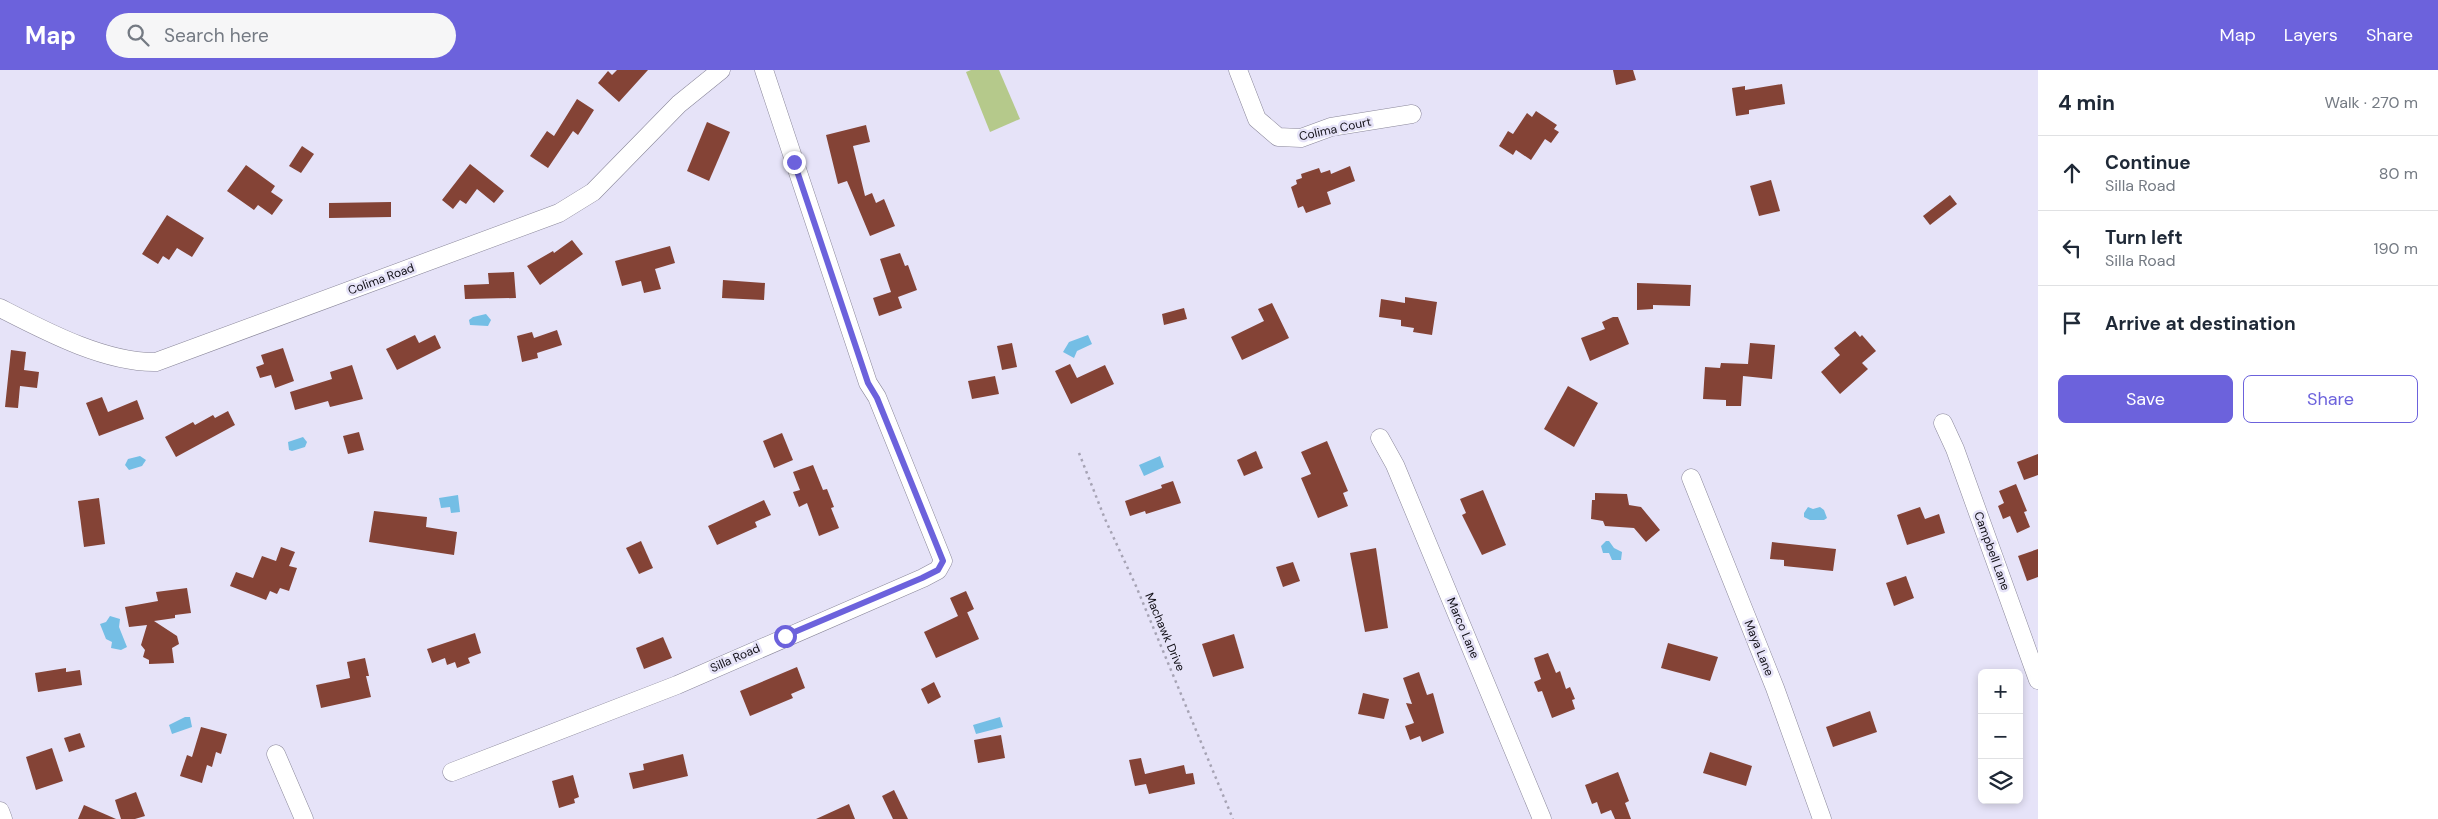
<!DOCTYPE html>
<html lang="en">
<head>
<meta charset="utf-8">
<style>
	body { margin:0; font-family:"DM Sans",sans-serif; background:#f6f6f7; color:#1f2937 }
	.controls { position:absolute; right:15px; bottom:15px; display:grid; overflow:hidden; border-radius:8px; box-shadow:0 2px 8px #0003 }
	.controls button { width:45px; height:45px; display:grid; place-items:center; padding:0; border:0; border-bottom:1px solid #e0e1e3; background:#fff; color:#1f2937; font:25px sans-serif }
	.stop { position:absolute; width:15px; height:15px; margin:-11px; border:4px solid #6c62dc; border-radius:50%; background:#fff }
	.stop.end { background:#6c62dc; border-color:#fff; box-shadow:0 1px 5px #0008 }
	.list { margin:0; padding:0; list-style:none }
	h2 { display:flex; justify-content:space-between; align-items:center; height:65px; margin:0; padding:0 20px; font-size:21px }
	h2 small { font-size:16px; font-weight:400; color:#747a83 }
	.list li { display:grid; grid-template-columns:32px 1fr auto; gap:15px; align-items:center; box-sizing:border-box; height:75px; padding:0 20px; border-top:1px solid #e0e1e3 }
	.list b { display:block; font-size:19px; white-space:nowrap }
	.list p { margin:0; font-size:16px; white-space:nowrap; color:#747a83 }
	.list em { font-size:16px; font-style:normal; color:#747a83 }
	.actions { display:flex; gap:10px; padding:15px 20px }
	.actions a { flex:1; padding:11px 0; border:1px solid #6c62dc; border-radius:8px; text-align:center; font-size:18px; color:#6c62dc }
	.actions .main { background:#6c62dc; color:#fff }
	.icon { flex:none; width:28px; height:28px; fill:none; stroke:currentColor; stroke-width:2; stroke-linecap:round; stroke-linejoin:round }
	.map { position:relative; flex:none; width:2038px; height:749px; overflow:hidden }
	header { display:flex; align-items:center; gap:30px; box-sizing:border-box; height:70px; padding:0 25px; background:#6c62dc; color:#fff }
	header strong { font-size:24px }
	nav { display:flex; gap:28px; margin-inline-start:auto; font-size:18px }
	.search { width:350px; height:45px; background:#f6f6f7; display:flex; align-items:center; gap:12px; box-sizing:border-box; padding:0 18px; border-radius:28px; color:#747a83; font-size:19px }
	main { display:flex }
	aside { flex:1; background:#fff }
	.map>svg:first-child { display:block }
	.green { fill:#b5c98b }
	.water { fill:#74bee5 }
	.building { fill:#844336 }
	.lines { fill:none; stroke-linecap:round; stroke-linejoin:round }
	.minor-casing { stroke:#8a879a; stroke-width:19 }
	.path { stroke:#a6a3b4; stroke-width:2.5; stroke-dasharray:2.5 4; stroke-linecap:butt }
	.minor { stroke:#fff; stroke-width:18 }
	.route { stroke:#6c62dc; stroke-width:6 }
	.labels { text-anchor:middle; stroke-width:5; stroke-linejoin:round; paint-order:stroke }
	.street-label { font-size:12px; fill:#121017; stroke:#e6e3f8 }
</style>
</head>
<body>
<header>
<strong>Map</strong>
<div class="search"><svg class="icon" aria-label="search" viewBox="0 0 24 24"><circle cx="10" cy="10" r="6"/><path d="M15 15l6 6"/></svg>Search here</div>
<nav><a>Map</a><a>Layers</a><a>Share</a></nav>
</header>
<main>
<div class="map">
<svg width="2038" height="749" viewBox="0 0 2038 749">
	<rect width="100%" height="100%" fill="#e6e3f8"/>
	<path class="green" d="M971 0H999L1020 49 990 62 966 2Z"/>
	<g class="water">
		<path d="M486 244 491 250 488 256 470 255 469 250 473 247Z"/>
		<path d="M1088 265 1092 274 1077 281 1074 288 1063 282 1069 272Z"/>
		<path d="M303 367 307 372 305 377 292 381 289 380 288 372Z"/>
		<path d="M140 386 146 390 142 396 129 400 125 395 128 389Z"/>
		<path d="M1160 386 1164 397 1144 406 1139 395Z"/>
		<path d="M458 425 460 442 451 443 450 437 441 438 439 428Z"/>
		<path d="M1808 437 1813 439 1820 437 1824 440 1827 448 1824 450H1810L1804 447V443Z"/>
		<path d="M1606 471H1609L1614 478 1622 482 1621 490H1612L1609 483H1603L1601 476Z"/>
		<path d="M110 546 120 549 119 557 127 577 121 580 111 578 112 572 106 569 100 554 106 552Z"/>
		<path d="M185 647H190L192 657 172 664 169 655Z"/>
		<path d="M1000 647 1003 657 976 664 973 655Z"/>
	</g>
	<g class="building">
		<path d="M617 0H648L619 32 598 13 608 1 612 5Z"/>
		<path d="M1613 0H1633L1636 10 1616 15Z"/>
		<path d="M1782 14 1785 34 1749 40V44L1736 46 1732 18 1745 16V20Z"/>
		<path d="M577 29 594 40 578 65 573 61 548 98 530 86 547 61 554 66Z"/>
		<path d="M1536 41 1557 55 1554 59 1559 62 1551 73 1545 69 1531 90 1516 80 1513 85 1499 76 1508 61 1513 64 1527 43 1532 47Z"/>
		<path d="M707 52 730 62 709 111 687 101Z"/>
		<path d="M866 55 870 72 853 76 865 126 872 123 876 133 884 129 895 156 870 166 847 111 838 114 826 65Z"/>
		<path d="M302 76 314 84 301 103 289 96Z"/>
		<path d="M470 94 504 121 494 133 477 119 466 134 460 130 453 139 442 130Z"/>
		<path d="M246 95 275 116 271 122 283 130 272 145 258 135 254 140 227 121Z"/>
		<path d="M1350 96 1355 111 1327 122 1331 134 1306 143 1303 136 1298 138 1291 117 1297 114 1296 110 1302 108 1301 104 1319 98 1321 103 1330 100 1331 104Z"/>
		<path d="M1771 110 1780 141 1759 146 1750 116Z"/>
		<path d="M1950 125 1957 134 1930 155 1923 146Z"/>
		<path d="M391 132V147L329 148V133Z"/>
		<path d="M167 145 204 168 192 187 177 178 169 190 163 186 158 194 142 184Z"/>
		<path d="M572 170 583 184 540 215 527 196 553 181 554 183Z"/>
		<path d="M670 176 675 193 655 199 661 219 644 223 641 211 622 216 615 191Z"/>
		<path d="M900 183 905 196 908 195 917 220 898 227 902 238 879 246 873 228 891 222 880 189Z"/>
		<path d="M514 202 516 228 465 229 464 215 489 214 488 203Z"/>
		<path d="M723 210 765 213 764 230 722 228Z"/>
		<path d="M1637 213 1691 215 1690 236 1653 235V239L1637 240Z"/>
		<path d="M1405 227 1437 232 1432 265 1413 262 1414 258 1401 256V250L1379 247 1381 229 1405 233Z"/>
		<path d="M1272 233 1289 268 1242 290 1231 267 1264 251 1258 239Z"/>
		<path d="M1184 238 1187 249 1164 255 1162 244Z"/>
		<path d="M1613 247H1618L1629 274 1590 291 1581 268 1605 259 1602 252Z"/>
		<path d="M557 260 562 275 537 283 538 288 522 292 517 266 532 262 534 268Z"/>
		<path d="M1855 261 1860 267 1862 265 1876 281 1862 293 1868 299 1840 324 1821 302 1840 285 1834 278Z"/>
		<path d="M415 265 419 273 435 265 441 278 397 300 386 279Z"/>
		<path d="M1012 273 1017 297 1002 300 997 276Z"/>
		<path d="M1750 273 1775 275 1772 309 1743 306 1741 336H1726V330L1703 329 1705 297 1720 298 1721 293 1748 294Z"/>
		<path d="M283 278 294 311 275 318 271 305 260 308 256 297 264 294 261 285Z"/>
		<path d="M11 280 26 282 24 300 39 302 37 318 20 316 18 338 5 337Z"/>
		<path d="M1070 294 1077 308 1105 295 1114 314 1071 334 1055 301Z"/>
		<path d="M352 295 363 329 330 337 328 331 295 340 290 322 332 309 330 302Z"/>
		<path d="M995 306 999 324 972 329 968 311Z"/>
		<path d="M1568 316 1598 333 1574 377 1544 359Z"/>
		<path d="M102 327 108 342 137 330 144 349 99 366 86 333Z"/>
		<path d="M228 341 235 355 176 387 165 367 193 352 195 355 213 345 215 348Z"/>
		<path d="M359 362 364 380 348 384 343 366Z"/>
		<path d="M782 363 793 390 774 398 763 371Z"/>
		<path d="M1327 371 1348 421 1343 423 1348 436 1318 448 1301 408 1311 404 1301 382Z"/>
		<path d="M1256 381 1263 398 1244 406 1237 390Z"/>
		<path d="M2038 384V405L2024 410 2017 392Z"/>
		<path d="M813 395 823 420 827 419 834 437 831 438 839 458 819 466 807 433 799 437 793 422 800 420 793 402Z"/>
		<path d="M1173 411 1181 433 1146 444 1145 441 1130 446 1125 431 1162 418 1161 415Z"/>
		<path d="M2016 414 2027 441 2024 442 2030 457 2017 463 2010 446 2003 449 1998 436 2004 433 1999 421Z"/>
		<path d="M1483 420 1506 475 1482 485 1462 445 1466 443 1460 429Z"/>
		<path d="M1595 423 1627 424 1629 435 1641 437 1660 460 1646 472 1634 458 1605 456 1603 451 1591 449 1592 430H1595Z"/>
		<path d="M99 428 105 474 84 477 78 431Z"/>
		<path d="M764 430 771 445 755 452 757 457 717 475 708 456Z"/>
		<path d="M1920 437 1925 449 1939 444 1945 463 1907 475 1897 445Z"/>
		<path d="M374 441 427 447 426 457 457 462 454 485 369 472Z"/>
		<path d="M641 471 653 498 639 504 626 478Z"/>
		<path d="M1772 472 1836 479 1833 501 1784 496V490L1770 489Z"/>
		<path d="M281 477 295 482 289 496 297 498 289 521 280 518 277 524 270 521 266 530 230 516 236 502 253 508 262 486 276 491Z"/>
		<path d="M1376 478 1388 558 1365 562 1350 483Z"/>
		<path d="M2038 479V507L2027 511 2018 486Z"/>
		<path d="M1293 492 1300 511 1283 517 1276 497Z"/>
		<path d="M1906 506 1914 528 1894 536 1886 513Z"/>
		<path d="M187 518 191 543 175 545V548L154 551 177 566 179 574 172 578 174 593 149 594V590L143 587 145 580 141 575 147 555 129 557 125 537 158 531 156 522Z"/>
		<path d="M966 521 974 539 962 545 967 542 979 569 936 588 924 562 958 546 950 528Z"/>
		<path d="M475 563 481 583 468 588 470 593 457 598 455 592 447 595 445 588 432 593 427 579Z"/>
		<path d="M1234 564 1244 598 1213 607 1202 574Z"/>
		<path d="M663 567 672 588 644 599 636 578Z"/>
		<path d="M1668 573 1718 587 1710 611 1661 598Z"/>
		<path d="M1548 583 1556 603 1560 601 1566 619 1570 617 1575 629 1572 630 1575 639 1552 648 1542 621 1538 622 1534 612 1541 609 1534 588Z"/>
		<path d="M365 588 369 606H366L371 627 321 638 316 615 350 608 347 592Z"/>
		<path d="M797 597 805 618 791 624 793 628 750 646 740 621Z"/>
		<path d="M66 598V602L80 600 82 615 38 622 35 603Z"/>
		<path d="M1419 602 1427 625 1433 623 1444 663 1422 672 1420 666 1410 670 1405 656 1414 653 1406 633 1412 634 1403 608Z"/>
		<path d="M934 612 941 627 928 634 921 619Z"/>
		<path d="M1363 623 1389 629 1384 649 1358 644Z"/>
		<path d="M1870 641 1877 662 1833 677 1826 657Z"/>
		<path d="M201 657 227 664 221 684 216 682 212 697 207 695 202 713 180 706 187 685 192 687Z"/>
		<path d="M80 663 85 677 69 682 64 668Z"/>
		<path d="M1001 665 1005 688 978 693 974 670Z"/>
		<path d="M52 678 63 711 36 720 26 687Z"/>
		<path d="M1710 682 1752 696 1746 716 1703 703Z"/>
		<path d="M683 684 688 706 633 719 629 703 644 700 643 694Z"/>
		<path d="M1141 688 1145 704 1184 695 1186 704 1193 703 1195 714 1149 724 1146 714 1135 716 1129 690Z"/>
		<path d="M1618 702 1629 731 1625 733 1631 749H1615L1611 740 1601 744 1597 732 1592 734 1585 715Z"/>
		<path d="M573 705 579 727 574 729 575 733 559 738 552 711Z"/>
		<path d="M894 720 908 749H893L882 726Z"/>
		<path d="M136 722 145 746 135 749H121L115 730Z"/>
		<path d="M849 734 855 749H816Z"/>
		<path d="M84 735 116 749H78Z"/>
	</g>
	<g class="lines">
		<g class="minor-casing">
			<g id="minor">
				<path d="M1238 0 1257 49 1278 67 1301 68 1331 57 1412 44"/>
				<path d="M0 238C45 261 105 293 156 292L559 143 593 122 679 34 721 0"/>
				<path d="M1943 353 1955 379 2038 610"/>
				<path d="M1380 368 1395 395 1542 749"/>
				<path d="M1691 408 1775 618 1822 749"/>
				<path d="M276 684 304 749"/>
				<path d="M452 702 677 615 923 508 938 500 943 491 877 327 868 313 764 0"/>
				<path d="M0 741 3 749"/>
			</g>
		</g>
		<path class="path" d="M1079 383 1105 449 1136 516 1233 749"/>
		<use href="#minor" class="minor"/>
	</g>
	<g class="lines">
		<path class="route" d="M785 566 922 508 938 500 943 491 877 328 868 313 794 92"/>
	</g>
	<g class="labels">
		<g class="street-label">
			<text transform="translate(1335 59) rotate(-12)" y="4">Colima Court</text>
			<text transform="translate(381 209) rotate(-20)" y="4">Colima Road</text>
			<text transform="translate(1992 481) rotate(70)" y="4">Campbell Lane</text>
			<text transform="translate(1463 558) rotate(67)" y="4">Marco Lane</text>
			<text transform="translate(1165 562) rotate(67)" y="4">Machawk Drive</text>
			<text transform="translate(1759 578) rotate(68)" y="4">Maya Lane</text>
			<text transform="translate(735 588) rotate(-24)" y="4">Silla Road</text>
		</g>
	</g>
</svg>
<div class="controls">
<button>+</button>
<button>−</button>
<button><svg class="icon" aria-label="layers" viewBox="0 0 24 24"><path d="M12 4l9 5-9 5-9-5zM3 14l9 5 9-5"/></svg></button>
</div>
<div class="stop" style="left:785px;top:566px"></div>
<div class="stop end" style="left:794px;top:92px"></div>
</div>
<aside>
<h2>4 min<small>Walk · 270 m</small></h2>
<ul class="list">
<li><svg class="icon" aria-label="ahead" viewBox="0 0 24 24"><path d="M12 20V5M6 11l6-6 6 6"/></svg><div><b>Continue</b><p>Silla Road</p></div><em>80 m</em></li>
<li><svg class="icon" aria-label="left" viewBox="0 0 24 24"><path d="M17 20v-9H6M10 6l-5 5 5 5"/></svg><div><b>Turn left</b><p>Silla Road</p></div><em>190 m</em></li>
<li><svg class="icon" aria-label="arrive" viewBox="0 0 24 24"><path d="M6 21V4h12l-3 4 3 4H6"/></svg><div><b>Arrive at destination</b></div></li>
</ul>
<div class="actions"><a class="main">Save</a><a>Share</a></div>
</aside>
</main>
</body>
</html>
